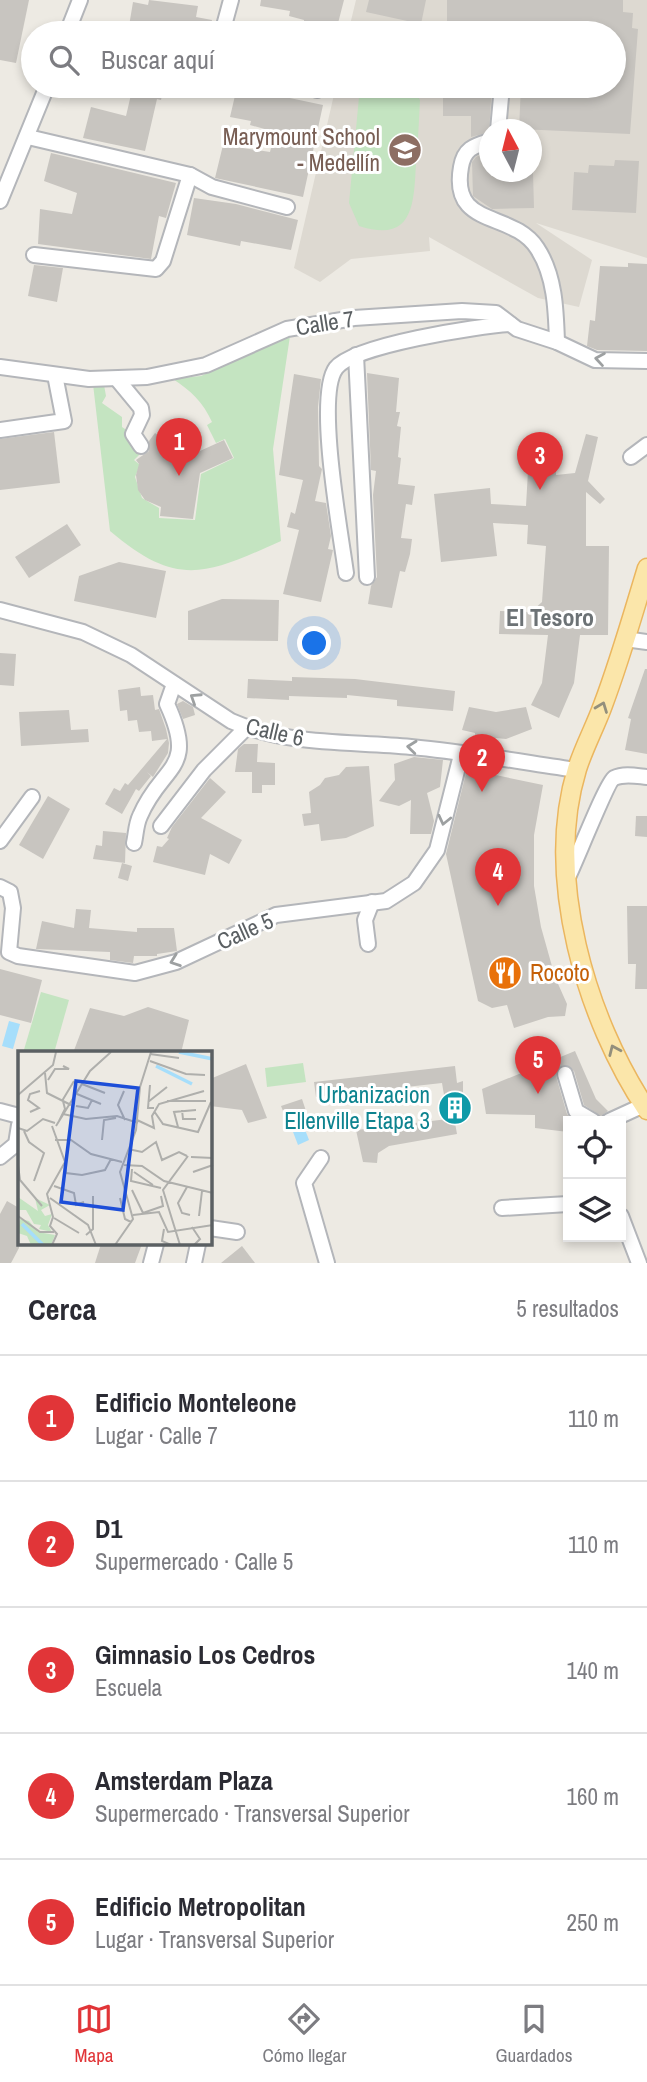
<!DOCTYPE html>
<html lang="es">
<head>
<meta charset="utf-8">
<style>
	body { margin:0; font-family:"Archivo Narrow",sans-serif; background:#f7f7f7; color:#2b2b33 }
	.controls { position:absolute; right:21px; bottom:21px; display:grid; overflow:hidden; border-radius:0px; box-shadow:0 4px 10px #0003 }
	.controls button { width:63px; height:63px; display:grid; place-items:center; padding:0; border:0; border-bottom:2px solid #e1e1e2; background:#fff; color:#2b2b33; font:35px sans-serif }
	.compass { position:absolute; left:479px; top:119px; width:63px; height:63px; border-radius:50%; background:#fff; box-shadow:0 4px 10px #0003; rotate:353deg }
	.you { position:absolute; left:315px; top:644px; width:24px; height:24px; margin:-18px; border:5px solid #fff; border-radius:50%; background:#1a73e8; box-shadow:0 0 0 10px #1a73e833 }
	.badge { display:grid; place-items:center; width:46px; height:46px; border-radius:50%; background:#e13538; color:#fff; font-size:23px; font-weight:700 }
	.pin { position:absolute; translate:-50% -58px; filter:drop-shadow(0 2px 4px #0008) }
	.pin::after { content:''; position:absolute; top:37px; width:24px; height:21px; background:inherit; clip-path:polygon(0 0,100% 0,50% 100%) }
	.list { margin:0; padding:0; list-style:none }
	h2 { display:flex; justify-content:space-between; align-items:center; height:91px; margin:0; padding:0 28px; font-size:30px }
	h2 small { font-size:23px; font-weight:400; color:#7c7c81 }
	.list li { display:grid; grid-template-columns:46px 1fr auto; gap:21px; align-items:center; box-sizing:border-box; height:126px; padding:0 28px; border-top:2px solid #e1e1e2 }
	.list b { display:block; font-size:26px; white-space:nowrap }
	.list p { margin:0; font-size:23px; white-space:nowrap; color:#7c7c81 }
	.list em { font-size:23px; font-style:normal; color:#7c7c81 }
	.icon { flex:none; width:38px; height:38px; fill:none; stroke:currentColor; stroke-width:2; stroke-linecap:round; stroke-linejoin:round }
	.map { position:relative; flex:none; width:647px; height:1263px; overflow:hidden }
	.search { position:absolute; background:#fff; box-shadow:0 4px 10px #0003; left:21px; right:21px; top:21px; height:77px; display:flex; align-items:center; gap:18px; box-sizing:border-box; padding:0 24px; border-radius:38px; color:#7c7c81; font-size:26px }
	.sheet { height:721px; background:#fff }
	nav { display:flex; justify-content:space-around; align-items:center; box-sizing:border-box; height:98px; border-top:2px solid #e1e1e2; background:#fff; font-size:19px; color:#7c7c81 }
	nav a { display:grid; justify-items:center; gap:4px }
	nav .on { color:#e13538 }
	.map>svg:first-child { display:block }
	.education { fill:#ddd9d1; fill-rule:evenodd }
	.green { fill:#c4e4c1 }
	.water { fill:#a6defb }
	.building { fill:#c8c5c0 }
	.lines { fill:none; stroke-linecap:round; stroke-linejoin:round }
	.minor-casing { stroke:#b4b6ba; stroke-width:18 }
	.major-casing { stroke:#ebb65f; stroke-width:21 }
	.minor { stroke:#fff; stroke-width:14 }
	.major { stroke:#fbe6aa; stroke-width:18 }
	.oneway { stroke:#9da0a1 }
	.oneway2 { stroke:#938f7c }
	.labels { text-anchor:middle; stroke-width:6; stroke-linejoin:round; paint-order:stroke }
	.education-label { font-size:23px; fill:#785e54; stroke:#fff; text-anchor:end }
	.street-label { font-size:23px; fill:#5b6063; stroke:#fff }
	.food-label { font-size:23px; fill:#c56008; stroke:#fff; text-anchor:start }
	.culture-label { font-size:23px; fill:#0d838f; stroke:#fff; text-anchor:end }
	.neighbourhood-label { font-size:24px; font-weight:bold; fill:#6c7275; stroke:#fff }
	.inset-river { fill:none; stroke:#a6defb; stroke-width:3.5 }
	.inset-road { fill:none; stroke:#afafac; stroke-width:2 }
	.view { fill:#1d4ed8; fill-opacity:0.15; stroke:#1d4ed8; stroke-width:3.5 }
	.inset-edge { fill:none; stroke:#5b6063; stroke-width:3.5 }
</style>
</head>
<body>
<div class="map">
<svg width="647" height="1263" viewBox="0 0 647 1263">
	<rect width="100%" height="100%" fill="#edeae3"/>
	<path class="education" d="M356 0H647V258L536 223 592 260 579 307 538 298 429 237 430 251 351 259 320 282 294 268 336 86H614V33H348ZM490 130H532V172H490Z"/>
	<g class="green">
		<path d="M366 86H411L420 100C419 121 418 141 416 162 414 203 414 244 359 226L349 203 359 97Z"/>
		<path d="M290 336 273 449 281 541C207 574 178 589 110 531L93 384 104 385 106 396 102 403 122 417V427L131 433 134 449 140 454 134 460 140 465 135 477 142 498 159 508V518L195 520 201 474 234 458 225 439 216 443 207 425 212 422C203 402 191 391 173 379L201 376Z"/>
		<path d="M41 992 69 1000 54 1053H23Z"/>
		<path d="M303 1063 306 1082 267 1087 265 1068Z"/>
	</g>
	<g class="water">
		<path d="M9 1021 20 1024 13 1049 2 1046Z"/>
		<path d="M301 1119 309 1140 298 1145 290 1124Z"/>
	</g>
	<g class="building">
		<path d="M0 0H29L16 63 0 60Z"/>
		<path d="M149 0 198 6 196 17 212 20 209 33 128 32 133 2 148 5Z"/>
		<path d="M261 0H344L336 31 304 22V20L289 16 290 11 260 6Z"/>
		<path d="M369 0H426L421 24 366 12Z"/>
		<path d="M447 0H623V12L633 13 632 28 638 29 630 134 519 129 521 86H614V33H447Z"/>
		<path d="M133 86H164L161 100 157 99 145 151 83 138 91 107 126 116Z"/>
		<path d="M443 86H492L489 132 471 137V116H443Z"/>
		<path d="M237 87 323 105 303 197 215 178 223 145 270 152 275 132 250 125 251 121 230 117Z"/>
		<path d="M489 151V172H533L534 208 492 209 473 196 472 162 476 157Z"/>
		<path d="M51 153 176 183 166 218 159 216 151 259 38 244 40 209 72 214 77 193 44 181Z"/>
		<path d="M615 160 639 161 636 213 572 210 574 172 588 173 589 165 614 166Z"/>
		<path d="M194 198 236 204 298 220 291 250 241 241 240 246 187 235Z"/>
		<path d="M628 263 647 264V351L597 350 587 346 590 320 595 321 600 266 628 267Z"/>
		<path d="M34 265 63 268 57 302 28 296Z"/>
		<path d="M367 373 399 378 396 412H400L397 426 401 427 398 457 401 458 398 484 415 486 412 505 406 504 401 538 412 539 410 554 405 572 400 571 392 608 368 604 371 586 377 577 373 495 376 471 371 470Z"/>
		<path d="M294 374 321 379 318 407 319 466 322 469 315 501 326 503 331 536 328 549 333 550 321 602 283 594 299 530 287 527 291 512 295 514 303 480 279 475Z"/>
		<path d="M54 432 60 483 0 490V439Z"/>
		<path d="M155 433 189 456 224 440 233 458 200 473 193 519 160 516 161 507 145 500 138 490 136 475 139 464 136 460 149 451V441Z"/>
		<path d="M586 434 598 437 588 481 605 499 600 504 586 492V546H609L608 635H580L574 683 559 718 531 705 542 683 548 635 499 634 500 611 531 612 542 602 546 546 527 544 528 525 493 523 497 556 441 562 434 494 490 488 491 504 526 506 528 471H545L547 445 555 446 556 475 575 473Z"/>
		<path d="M67 524 81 545 29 578 15 557Z"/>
		<path d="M119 562 166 571 156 618 74 601 79 576Z"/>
		<path d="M222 599 279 600 278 641 188 640V611Z"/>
		<path d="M0 653 16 654 14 686 0 685Z"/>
		<path d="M645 669H647V754L625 750 631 719 628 718Z"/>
		<path d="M292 677 355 679 455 691 453 711 397 706V700L347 695V698L289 696V700L247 698 248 679 292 681Z"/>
		<path d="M140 687 141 696 153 695 155 710 159 709 166 729 169 743 168 753 153 777 147 772 151 776 139 791 136 789 122 814 105 804 114 788 120 791 125 783 128 785 167 739 152 741 151 731 139 732 137 720 128 721 127 710 120 711 118 690Z"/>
		<path d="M183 701 193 707 195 715 183 719 177 704Z"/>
		<path d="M469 707 496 712 526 707 532 729 506 739 475 736V733L462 730Z"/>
		<path d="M69 710 71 730 88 729 89 742 21 746 19 712Z"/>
		<path d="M244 744H258L257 762 275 763V785H262V793H252V772H235L238 749Z"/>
		<path d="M414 757 443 760 440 787 427 793 434 821 431 834H410L411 800 399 806 379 801 395 780 394 764Z"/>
		<path d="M369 766 374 826 346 838 321 841 319 824 304 826 302 814 311 813 309 792 320 785 325 778 339 775 346 767Z"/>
		<path d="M467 769 543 785 534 835V886L541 927 555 977 567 1004 565 1016 548 1017 514 1028 507 1005 492 1008 478 1001 446 854Z"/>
		<path d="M210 778 226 792 201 818 242 840 229 864 210 854 205 875 153 862 157 846 162 847 169 839 167 838 172 827Z"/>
		<path d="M48 796 70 809 43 859 19 845Z"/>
		<path d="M636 816H647V837L635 836Z"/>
		<path d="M103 831 126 833 125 863 93 859 96 845 102 846Z"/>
		<path d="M122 863 132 866 128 881 118 878Z"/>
		<path d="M627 906H647V989H635L636 964H628Z"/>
		<path d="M76 909 91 910 89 928 137 932V928H174L177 951 157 954V956H134L133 963 110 960V952L36 949 42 921 74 928Z"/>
		<path d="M0 969 42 980 31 1023 0 1015Z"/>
		<path d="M148 1007 189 1020 181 1053H73L90 1008 124 1016Z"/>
		<path d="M575 1051 596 1099 608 1111 601 1116 584 1105 574 1071 563 1065 558 1068 556 1076 567 1114 574 1121H568V1132L535 1128V1115L486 1114 482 1089Z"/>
		<path d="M246 1064 267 1118 248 1123 242 1110 210 1106V1079Z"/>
		<path d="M455 1066 457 1083 463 1081V1120L455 1123 457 1134 389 1146 378 1153 377 1163 363 1162 356 1130 448 1119 442 1083 316 1097 314 1082Z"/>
		<path d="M302 1099 306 1111 286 1118 281 1106Z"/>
		<path d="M7 1201 19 1208V1248L11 1263H0V1214Z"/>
		<path d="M101 1244H142L135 1263H95Z"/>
		<path d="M242 1246 255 1263H221Z"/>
	</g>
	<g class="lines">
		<g class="minor-casing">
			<g id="minor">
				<path d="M68 31 91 33"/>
				<path d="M67 33 80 0"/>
				<path d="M222 33 231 0"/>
				<path d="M304 86 317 90"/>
				<path d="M498 130 502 86"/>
				<path d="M28 137 190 175 212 187 287 207"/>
				<path d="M490 141C473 146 464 149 461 167 450 229 512 210 537 248 555 275 556 310 557 342"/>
				<path d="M0 201 47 86"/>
				<path d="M34 255 156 269 163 261 190 175"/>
				<path d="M356 355 367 577"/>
				<path d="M0 367 89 379 147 377 206 365 287 329 354 318 462 311 496 313 517 329 557 342 595 360 647 361"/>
				<path d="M117 379 141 408 142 415 133 434 141 446"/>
				<path d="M0 430 64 421 55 375"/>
				<path d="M631 457 647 445"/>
				<path d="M346 573C341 535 315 396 336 368 354 345 478 326 510 324"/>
				<path d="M0 610 83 632 131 655 231 721C288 746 350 741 411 747 466 752 522 762 577 770"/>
				<path d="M625 639 647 642"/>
				<path d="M161 826 204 770 246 728"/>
				<path d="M0 841 32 797"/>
				<path d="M134 843C136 834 136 824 140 816 162 764 198 771 167 704L174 684"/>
				<path d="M568 877C576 861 607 782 614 778 624 773 637 776 647 777"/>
				<path d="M0 887 10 892 13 908 9 952 18 956 135 973 176 962 276 915 386 901 414 883 437 850 461 755"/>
				<path d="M368 944 365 920 372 902"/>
				<path d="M565 1074 576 1111 593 1121"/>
				<path d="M0 1111 19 1116"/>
				<path d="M609 1121 644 1105"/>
				<path d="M0 1157 16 1144 19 1125"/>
				<path d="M321 1158 304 1183 327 1263"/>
				<path d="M502 1208 568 1204"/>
				<path d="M621 1216 639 1263"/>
				<path d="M210 1228 237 1232"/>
				<path d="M151 1263 156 1244"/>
				<path d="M194 1263 198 1244"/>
			</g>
		</g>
		<g class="major-casing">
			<path id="major" d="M647 568C633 614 620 660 603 705 595 727 584 747 577 769 544 877 586 1019 647 1110"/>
		</g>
		<use href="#minor" class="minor"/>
		<use href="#major" class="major"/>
	</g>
	<defs><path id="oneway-chevron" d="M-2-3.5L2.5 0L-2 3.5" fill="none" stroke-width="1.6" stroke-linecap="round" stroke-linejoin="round" transform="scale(1.75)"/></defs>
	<g class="oneway">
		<use href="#oneway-chevron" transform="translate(600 359) rotate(-171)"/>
		<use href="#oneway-chevron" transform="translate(195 698) rotate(-147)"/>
		<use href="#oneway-chevron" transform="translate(412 747) rotate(-174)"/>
		<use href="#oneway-chevron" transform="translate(444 820) rotate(103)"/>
		<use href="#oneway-chevron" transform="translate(175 961) rotate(160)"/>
	</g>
	<g class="oneway2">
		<use href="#oneway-chevron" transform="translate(602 707) rotate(-69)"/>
		<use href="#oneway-chevron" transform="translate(614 1050) rotate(-114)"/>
	</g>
	<defs>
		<g id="school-disc" transform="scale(1.75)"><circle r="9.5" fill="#8d6e63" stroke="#fff"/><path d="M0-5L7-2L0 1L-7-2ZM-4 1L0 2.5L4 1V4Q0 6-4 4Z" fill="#fff"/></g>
		<g id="restaurant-disc" transform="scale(1.75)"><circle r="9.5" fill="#e8710a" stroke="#fff"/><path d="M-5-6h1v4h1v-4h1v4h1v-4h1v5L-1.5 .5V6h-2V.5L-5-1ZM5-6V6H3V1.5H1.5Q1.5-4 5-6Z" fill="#fff"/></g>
		<g id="building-disc" transform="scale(1.75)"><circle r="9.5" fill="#0f9aa8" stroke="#fff"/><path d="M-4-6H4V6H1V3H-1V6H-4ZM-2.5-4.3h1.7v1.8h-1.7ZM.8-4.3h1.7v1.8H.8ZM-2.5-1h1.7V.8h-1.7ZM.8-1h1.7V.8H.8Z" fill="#fff"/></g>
	</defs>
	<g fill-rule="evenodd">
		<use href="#school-disc" x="405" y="150"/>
		<use href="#restaurant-disc" x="505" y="973"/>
		<use href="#building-disc" x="455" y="1108"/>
	</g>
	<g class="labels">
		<g class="education-label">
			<text x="380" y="145">Marymount School<tspan x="380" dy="26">- Medellín</tspan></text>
		</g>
		<g class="street-label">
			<text transform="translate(325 323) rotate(-9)" y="8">Calle 7</text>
			<text transform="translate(275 732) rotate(13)" y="8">Calle 6</text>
			<text transform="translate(245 931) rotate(-24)" y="8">Calle 5</text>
		</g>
		<g class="food-label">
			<text x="530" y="981">Rocoto</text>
		</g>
		<g class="culture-label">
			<text x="430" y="1103">Urbanizacion<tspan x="430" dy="26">Ellenville Etapa 3</tspan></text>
		</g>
		<g class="neighbourhood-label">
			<text x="550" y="626">El Tesoro</text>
		</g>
	</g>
	<g transform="translate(18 1051)">
		<rect width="194" height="194" fill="#edeae3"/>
		<path d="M0 146 20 160 17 147 32 154 23 159 27 165 34 163 30 174 34 181 21 178 23 174 16 173 8 159H0ZM2 168 11 170 20 181 37 184 33 194H13L9 185 0 182Z" fill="#c4e4c1"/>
		<path class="inset-river" d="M161 1 195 8M138 15 174 33M4 173 25 194"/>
		<path class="inset-road" d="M132 3 161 7M132 10 168 23 187 24M27 22 29 42 53 54M30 29 37 18H51L45 15M64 33 87 42M132 34 130 57H136M106 40 100 54 107 69M59 43 83 53M0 44 35 14 38 1M44 50 56 30M149 50H188M130 51 149 36M58 55 70 57 74 49M164 59 165 68H178M136 60 145 73 180 81 193 51M12 61 21 57 10 49 12 43 22 40M45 63 68 68 99 65 120 72M119 69 136 77 134 65 141 53 186 40M41 70 47 58 45 50M38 75 72 20 93 1M160 76 156 61 178 59M0 77 9 80 25 68 37 72M6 80 11 91 26 102 16 130M37 89H53L73 103 104 111M84 89 86 69 98 67M110 98 124 101 138 91 144 109 161 101 169 105M173 106 195 107M0 114 2 129 24 155M106 114 124 115 146 130 195 142M47 115 48 122 64 124 87 119 93 108M114 118 113 130 143 137M116 121 135 134M175 121 195 114M36 135 56 142 58 154 66 151M169 136 160 152 164 162 172 164M114 139 125 162 145 155 143 145M32 147 70 174 78 194M102 147 107 168 113 171M115 164 141 161 150 181 195 174M0 165 22 181H36M181 165 184 140M36 167 61 182M174 176 182 188 176 194M146 178 144 190 153 194M68 184 75 178V145M34 194 39 183 32 175 35 166 29 143 47 111 34 75M97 194 115 168 102 121 118 79 122 36 133 1M162 194 145 139 170 105"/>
		<path class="view" d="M58 30 120 37 105 159 43 151Z"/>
		<rect width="194" height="194" class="inset-edge"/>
	</g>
</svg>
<div class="controls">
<button><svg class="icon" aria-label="locate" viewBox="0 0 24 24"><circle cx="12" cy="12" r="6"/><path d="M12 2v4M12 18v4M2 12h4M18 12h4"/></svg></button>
<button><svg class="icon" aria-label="layers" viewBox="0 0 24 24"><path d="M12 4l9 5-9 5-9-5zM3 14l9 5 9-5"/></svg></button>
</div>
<svg class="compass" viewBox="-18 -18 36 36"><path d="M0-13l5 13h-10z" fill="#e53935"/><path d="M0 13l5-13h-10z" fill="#7c7c81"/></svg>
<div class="you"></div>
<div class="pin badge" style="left:179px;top:476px">1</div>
<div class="pin badge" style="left:482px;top:792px">2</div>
<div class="pin badge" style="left:540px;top:490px">3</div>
<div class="pin badge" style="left:498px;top:906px">4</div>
<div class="pin badge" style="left:538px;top:1094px">5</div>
<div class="search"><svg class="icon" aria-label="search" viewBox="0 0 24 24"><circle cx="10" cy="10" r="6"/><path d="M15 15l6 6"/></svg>Buscar aquí</div>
</div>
<section class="sheet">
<h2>Cerca<small>5 resultados</small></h2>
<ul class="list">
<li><span class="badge">1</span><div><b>Edificio Monteleone</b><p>Lugar · Calle 7</p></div><em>110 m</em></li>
<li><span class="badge">2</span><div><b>D1</b><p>Supermercado · Calle 5</p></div><em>110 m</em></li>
<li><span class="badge">3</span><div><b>Gimnasio Los Cedros</b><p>Escuela</p></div><em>140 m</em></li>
<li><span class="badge">4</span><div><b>Amsterdam Plaza</b><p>Supermercado · Transversal Superior</p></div><em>160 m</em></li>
<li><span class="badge">5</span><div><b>Edificio Metropolitan</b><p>Lugar · Transversal Superior</p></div><em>250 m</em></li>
</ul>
</section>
<nav>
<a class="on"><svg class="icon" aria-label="map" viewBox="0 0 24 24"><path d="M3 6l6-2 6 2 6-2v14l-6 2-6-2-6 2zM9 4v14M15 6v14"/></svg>Mapa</a>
<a><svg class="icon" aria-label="directions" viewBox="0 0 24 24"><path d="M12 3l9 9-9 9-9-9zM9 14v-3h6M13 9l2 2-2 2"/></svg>Cómo llegar</a>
<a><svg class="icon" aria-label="saved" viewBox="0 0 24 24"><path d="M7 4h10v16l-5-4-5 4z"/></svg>Guardados</a>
</nav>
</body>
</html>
